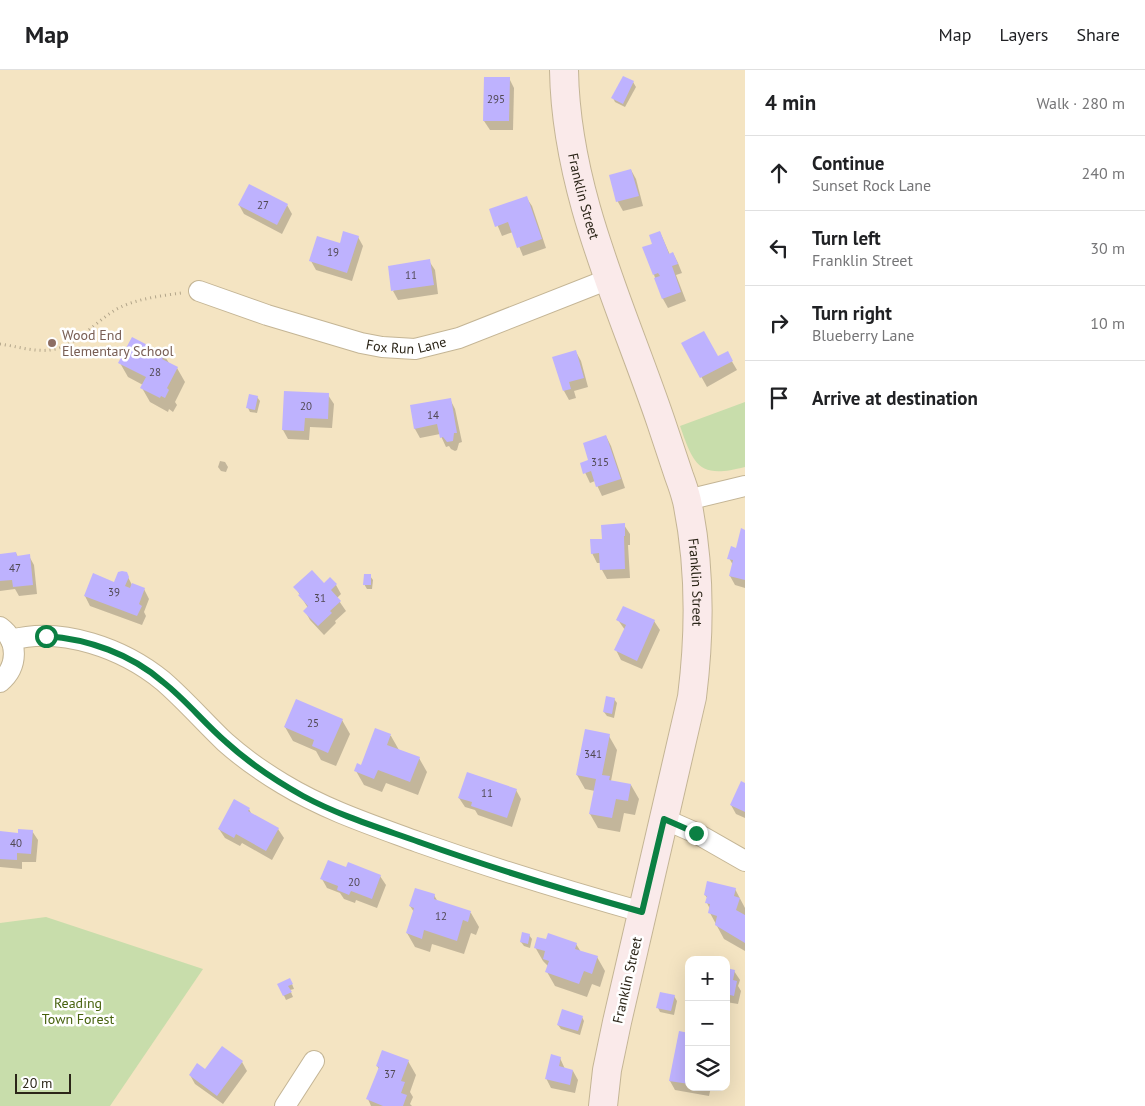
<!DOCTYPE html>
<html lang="en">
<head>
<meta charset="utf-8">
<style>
	body { margin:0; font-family:"PT Sans",sans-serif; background:#f2f2f2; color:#202124 }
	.controls { position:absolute; right:15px; bottom:15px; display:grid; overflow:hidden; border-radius:10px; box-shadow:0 5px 20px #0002 }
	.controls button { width:45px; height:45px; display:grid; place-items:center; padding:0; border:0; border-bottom:1px solid #e0e0e0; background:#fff; color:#202124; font:25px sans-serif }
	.scale { position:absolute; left:15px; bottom:12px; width:56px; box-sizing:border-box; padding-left:5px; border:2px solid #2b2518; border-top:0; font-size:14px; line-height:18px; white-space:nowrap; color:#2b2518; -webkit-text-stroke:4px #fff; paint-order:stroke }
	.stop { position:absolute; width:15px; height:15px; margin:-11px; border:4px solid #0b8043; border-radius:50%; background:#fff }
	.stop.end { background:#0b8043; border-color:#fff; box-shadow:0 1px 5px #0008 }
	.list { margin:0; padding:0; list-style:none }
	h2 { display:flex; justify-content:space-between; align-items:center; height:65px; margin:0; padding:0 20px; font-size:21px }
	h2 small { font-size:16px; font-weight:400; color:#757577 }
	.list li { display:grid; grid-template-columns:32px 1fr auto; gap:15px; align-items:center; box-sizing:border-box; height:75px; padding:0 20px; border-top:1px solid #e0e0e0 }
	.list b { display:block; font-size:19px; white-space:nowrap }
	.list p { margin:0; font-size:16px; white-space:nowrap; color:#757577 }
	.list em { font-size:16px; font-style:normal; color:#757577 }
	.icon { flex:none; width:28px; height:28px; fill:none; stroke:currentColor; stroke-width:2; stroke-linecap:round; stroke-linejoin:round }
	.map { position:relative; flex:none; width:745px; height:1036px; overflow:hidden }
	header { display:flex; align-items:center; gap:30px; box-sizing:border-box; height:70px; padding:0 25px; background:#fff; border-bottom:1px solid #e0e0e0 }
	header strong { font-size:24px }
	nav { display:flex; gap:28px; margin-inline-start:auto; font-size:18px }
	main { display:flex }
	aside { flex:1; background:#fff }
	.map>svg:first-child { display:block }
	.green { fill:#c8ddab }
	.shadow { fill:#0003 }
	.building { fill:#beb2fe }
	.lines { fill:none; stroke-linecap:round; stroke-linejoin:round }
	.minor-casing { stroke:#c4b595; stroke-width:22 }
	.secondary-casing { stroke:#c4b595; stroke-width:30 }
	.path { stroke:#b2a58a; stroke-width:3; stroke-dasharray:1 4; stroke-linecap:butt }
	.minor { stroke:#fff; stroke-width:20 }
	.secondary { stroke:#faeaea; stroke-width:28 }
	.route { stroke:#0b8043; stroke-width:6 }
	.education-dot { fill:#8d6e63; stroke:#fff; stroke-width:2 }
	.labels { text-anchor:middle; stroke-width:5; stroke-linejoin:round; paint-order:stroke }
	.number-label { font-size:11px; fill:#504852 }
	.street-label { font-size:14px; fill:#2b2518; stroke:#fff }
	.education-label { font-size:14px; fill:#785e54; stroke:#fff; text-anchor:start }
	.park-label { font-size:14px; fill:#47620e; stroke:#fff }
</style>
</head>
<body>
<header>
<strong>Map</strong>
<nav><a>Map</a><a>Layers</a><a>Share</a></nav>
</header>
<main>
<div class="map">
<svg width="745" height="1036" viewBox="0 0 745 1036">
	<rect width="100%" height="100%" fill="#f4e4c2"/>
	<g class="green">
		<path d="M745 332V397C699 409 694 396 680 356Z"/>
		<path d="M46 847 203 899 110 1036H0V853Z"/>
	</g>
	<g class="shadow">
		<path d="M509 8 514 18 513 60H490L484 51Z"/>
		<path d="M633 12 636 17 625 37 615 32 613 28Z"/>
		<path d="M631 100 636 109 643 136 623 141 618 132 610 106Z"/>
		<path d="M526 127 532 136 546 178 523 186 513 162 502 166 491 140Z"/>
		<path d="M239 135H287L292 144 282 164 244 144Z"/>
		<path d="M660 162 670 185 673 183 678 193 682 203 676 205 686 231 668 238 663 229 644 178 653 174Z"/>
		<path d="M358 167 363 176 352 211 316 200 311 191Z"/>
		<path d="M429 191 435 200 438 224 398 230 393 221Z"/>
		<path d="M683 274 718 288 727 283 737 300 707 317Z"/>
		<path d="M576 282 581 291 588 317 574 321 576 328 569 330 564 321Z"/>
		<path d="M164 285 169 293 177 298 185 312 175 332 177 335 173 342 169 339 168 342 150 332 142 318 143 315 128 307 120 293Z"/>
		<path d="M328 325 334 334 332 358 310 357 309 370 288 369 283 360Z"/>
		<path d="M257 327 260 331 257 343 250 342 248 338Z"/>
		<path d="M450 329 455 339 462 372 459 373 457 380 455 381 451 379 449 376 446 377 440 364 420 368 415 359 411 336Z"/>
		<path d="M606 366 611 376 625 418 602 426 595 411 590 413 581 394 590 391Z"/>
		<path d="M220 391 225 392 228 397 226 402 221 401 218 397Z"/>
		<path d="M624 455 630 464V475H628L630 508 607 509 602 500 601 493H597L592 483 603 470Z"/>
		<path d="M745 461V518L735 515 730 506 733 495 729 488 737 479Z"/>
		<path d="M16 483 18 487 29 486 34 495 37 524 19 526 15 519 0 521V485Z"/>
		<path d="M126 503 132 515 144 519 149 529 144 542 146 546 142 555 90 536 85 526 115 513Z"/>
		<path d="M370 506 373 510 372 519H367L364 514Z"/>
		<path d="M324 515H336L341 524 337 528 346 541 335 551 336 553 324 565 310 550 305 541 308 538 295 517Z"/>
		<path d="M618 550 654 551 660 560 642 599 621 590 616 580 625 560Z"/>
		<path d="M614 629 617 633 614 648 607 646 604 642Z"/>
		<path d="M342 650 350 664 336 696 321 690 316 681 293 671 285 657Z"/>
		<path d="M376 660 391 666 399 680 419 688 427 702 418 725 386 713 382 722 364 715 356 701 362 696Z"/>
		<path d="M609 666 617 680 611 711 631 715 639 729 635 745 624 743 620 762 598 758 590 744 595 721 585 719 577 705Z"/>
		<path d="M745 715V748L736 744 731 735Z"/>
		<path d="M516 720 521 729 512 757 478 745 475 740 465 737 459 728Z"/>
		<path d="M249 739 252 745 278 759 284 768 272 790 242 773 240 776 225 768 219 759Z"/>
		<path d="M32 761 38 770 36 792H22V799L0 797V763L19 764Z"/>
		<path d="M346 798 380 806 386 815 377 838 356 830 355 833 344 829 340 823 327 818 322 809Z"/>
		<path d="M735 819 745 838V881L724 869 710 843V839L707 833 708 829 705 825Z"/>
		<path d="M434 825 438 832 471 843 479 857 476 865 471 863 464 884 432 874 430 882 415 877 407 863 414 842 410 836Z"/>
		<path d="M529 865 532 869 530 878 524 876 521 872Z"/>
		<path d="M576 874 581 882 597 887 605 901 600 917 592 914 587 927 555 916 547 902 548 896 543 891 535 877Z"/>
		<path d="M726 899 734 901 740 910 738 916 741 921 738 934 726 932Z"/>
		<path d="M292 914 294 919 290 920 293 927 286 930 279 915Z"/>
		<path d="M674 926 677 931 674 945 660 942 658 938Z"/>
		<path d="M582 947 584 951 580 965 561 959 558 955Z"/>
		<path d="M689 964V1017H711L709 1026 675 1020 670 1011Z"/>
		<path d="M560 988 565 999 573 1001 578 1010 575 1023 551 1018 546 1008Z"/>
		<path d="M408 991 416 1005 410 1022 413 1027 410 1034 412 1036H371L368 1029 379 999 377 996Z"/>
		<path d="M242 992 247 1001 223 1034 195 1014 190 1005Z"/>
	</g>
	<g class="building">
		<path d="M623 6 634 11 623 34 611 28Z"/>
		<path d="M484 7H510L509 51H483Z"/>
		<path d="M631 99 639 126 616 132 609 105Z"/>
		<path d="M249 114 288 134 277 155 238 135Z"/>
		<path d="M527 126 542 169 517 178 508 152 495 157 489 139Z"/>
		<path d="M343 161 359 166 347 203 309 191 317 166 340 173Z"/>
		<path d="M660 161 669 184 673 182 678 194 672 196 681 222 662 229 654 208 660 206 658 203 653 205 642 177 652 174 649 165Z"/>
		<path d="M430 189 434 215 391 221 388 196Z"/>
		<path d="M704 261 718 286 728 281 733 291 700 308 681 273Z"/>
		<path d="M132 267 165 284 162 289 178 297 167 318 169 320 165 328 161 326 160 328 140 318 146 307 118 293Z"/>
		<path d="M576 280 584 308 569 312 571 319 563 321 552 287Z"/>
		<path d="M284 321 329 323 328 349 305 348 304 361 282 360Z"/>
		<path d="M249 324 258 326 255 340 246 338Z"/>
		<path d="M451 328 457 363H454L453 371 447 372 443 367 440 368 437 354 414 359 410 335Z"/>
		<path d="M606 365 621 409 596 417 591 401 583 404 580 393 588 390 583 373Z"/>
		<path d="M625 453V466H624L625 499 600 500 599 483 591 484 590 469H602L601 455Z"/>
		<path d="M741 458 745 460V510L729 506 733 490 727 489 731 476 736 478Z"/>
		<path d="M16 482 17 486 30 484 33 515 13 517 12 510 0 511V484Z"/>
		<path d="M312 500 324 513 330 507 337 514 331 520 341 531 330 541 332 543 318 556 303 541 308 536 298 525 300 524 293 517Z"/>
		<path d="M122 501 127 502 129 507 125 516 130 518 132 513 145 518 139 534 142 536 137 546 84 526 93 503 114 512 118 502Z"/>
		<path d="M364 504H371V515H363Z"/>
		<path d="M623 536 655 550 637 591 614 580 626 555 616 550Z"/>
		<path d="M606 626 615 628 612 644 603 642Z"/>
		<path d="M296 629 343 649 328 683 312 676 314 670 284 657Z"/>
		<path d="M375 658 391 664 387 675 420 687 410 712 378 700 374 709 354 701 357 693 361 695Z"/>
		<path d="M585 659 610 664 602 705 610 706 609 710 631 714 628 731 616 729 612 748 589 744 596 709 576 705Z"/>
		<path d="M467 702 517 719 507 748 471 736 472 732 458 728Z"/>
		<path d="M741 711 745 713V742L730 735Z"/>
		<path d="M234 729 250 738 248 741 279 758 266 781 236 764 234 768 218 759Z"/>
		<path d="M18 759 33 760 31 784 17 783V790L0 789V761L18 763Z"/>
		<path d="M328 790 346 797 348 792 381 805 372 829 351 821 349 825 337 820 338 816 320 809Z"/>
		<path d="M707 811 736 818 734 826 740 828 736 840 745 845V873L715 855 717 846 708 843 710 834 705 833 707 826 704 825Z"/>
		<path d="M415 818 435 824 434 829 471 841 468 852 463 850 457 871 424 860 422 869 406 863 414 838 409 836Z"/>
		<path d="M522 862 530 864 528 874 520 872Z"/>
		<path d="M548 863 577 873 575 879 598 886 592 904 584 901 579 914 545 902 549 891 543 889 545 881 534 878 537 867 546 869Z"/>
		<path d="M726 898 735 900 733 910 737 911 734 926 726 924Z"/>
		<path d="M290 908 293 914 288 916 292 922 283 926 277 914Z"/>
		<path d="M660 922 675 925 671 941 656 938Z"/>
		<path d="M562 939 583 946 578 961 557 955Z"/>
		<path d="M679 961 689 963V1014L669 1011Z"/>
		<path d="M222 976 243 991 217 1026 189 1005 197 993 205 999Z"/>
		<path d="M382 980 409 990 401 1011 405 1012 401 1023 407 1025 403 1036H383L366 1029 379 997 376 996Z"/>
		<path d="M551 984 561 987 559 996 573 1000 570 1015 545 1009Z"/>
	</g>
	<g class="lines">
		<g class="minor-casing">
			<g id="minor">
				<path id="s1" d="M199 221 267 245 361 273 382 277 415 279 459 268 609 209"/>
				<path d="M687 430 745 416"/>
				<path d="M0 557C19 571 18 597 0 612"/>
				<path d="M11 570C62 556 124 579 163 611 185 630 204 652 225 672 243 688 263 702 283 714 326 740 372 755 418 772 492 798 567 821 642 842"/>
				<path d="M664 749 696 763 745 791"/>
				<path d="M285 1036 314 991"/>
			</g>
		</g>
		<g class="secondary-casing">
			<g id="secondary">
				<path id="s2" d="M564 0C566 124 622 237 661 352 667 370 673 388 679 406 682 414 685 423 687 431 700 494 700 563 692 627L617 952 607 1000 603 1036"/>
			</g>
		</g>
		<path class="path" d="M0 274C15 276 34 282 50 280 75 277 94 253 115 240 134 229 160 226 181 223"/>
		<use href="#minor" class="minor"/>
		<use href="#secondary" class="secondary"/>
	</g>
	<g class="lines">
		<path class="route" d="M46 566C88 569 131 584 163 612 186 630 204 653 226 672 249 693 276 711 303 726 340 746 380 758 419 772 492 798 567 821 642 842L664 749 696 763"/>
	</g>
	<circle class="education-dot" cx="52" cy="273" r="5"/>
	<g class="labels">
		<g class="number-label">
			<text x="496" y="33">295</text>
			<text x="263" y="139">27</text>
			<text x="333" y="186">19</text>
			<text x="411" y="209">11</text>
			<text x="155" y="306">28</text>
			<text x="306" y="340">20</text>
			<text x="433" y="349">14</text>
			<text x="600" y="396">315</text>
			<text x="15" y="502">47</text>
			<text x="114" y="526">39</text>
			<text x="320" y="532">31</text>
			<text x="313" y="657">25</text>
			<text x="593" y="688">341</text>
			<text x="487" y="727">11</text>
			<text x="16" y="777">40</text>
			<text x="354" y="816">20</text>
			<text x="441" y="850">12</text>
			<text x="390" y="1008">37</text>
		</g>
		<g class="street-label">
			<text dy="5" stroke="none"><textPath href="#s2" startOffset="128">Franklin Street</textPath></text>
			<text dy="5" stroke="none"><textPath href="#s1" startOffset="216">Fox Run Lane</textPath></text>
			<text dy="5" stroke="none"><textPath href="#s2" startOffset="532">Franklin Street</textPath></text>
			<text transform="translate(627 910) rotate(-77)" y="5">Franklin Street</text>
		</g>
		<g class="education-label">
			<text x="62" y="270">Wood End<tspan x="62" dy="16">Elementary School</tspan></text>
		</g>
		<g class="park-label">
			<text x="78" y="938">Reading<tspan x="78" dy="16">Town Forest</tspan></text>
		</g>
	</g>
</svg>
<div class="controls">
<button>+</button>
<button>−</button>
<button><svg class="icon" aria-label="layers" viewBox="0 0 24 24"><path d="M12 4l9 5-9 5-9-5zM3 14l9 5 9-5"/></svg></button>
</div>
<div class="scale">20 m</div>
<div class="stop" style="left:46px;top:566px"></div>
<div class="stop end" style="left:696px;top:763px"></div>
</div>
<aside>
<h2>4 min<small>Walk · 280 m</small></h2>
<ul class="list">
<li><svg class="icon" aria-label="ahead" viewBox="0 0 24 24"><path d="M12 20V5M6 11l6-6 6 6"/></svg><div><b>Continue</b><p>Sunset Rock Lane</p></div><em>240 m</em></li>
<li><svg class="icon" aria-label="left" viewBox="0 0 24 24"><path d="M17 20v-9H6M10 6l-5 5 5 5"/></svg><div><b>Turn left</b><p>Franklin Street</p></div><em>30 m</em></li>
<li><svg class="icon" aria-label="right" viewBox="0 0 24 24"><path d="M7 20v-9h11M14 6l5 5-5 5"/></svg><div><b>Turn right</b><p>Blueberry Lane</p></div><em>10 m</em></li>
<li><svg class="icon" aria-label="arrive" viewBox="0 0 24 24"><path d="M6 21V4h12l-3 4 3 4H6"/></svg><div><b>Arrive at destination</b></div></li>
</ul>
</aside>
</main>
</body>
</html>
